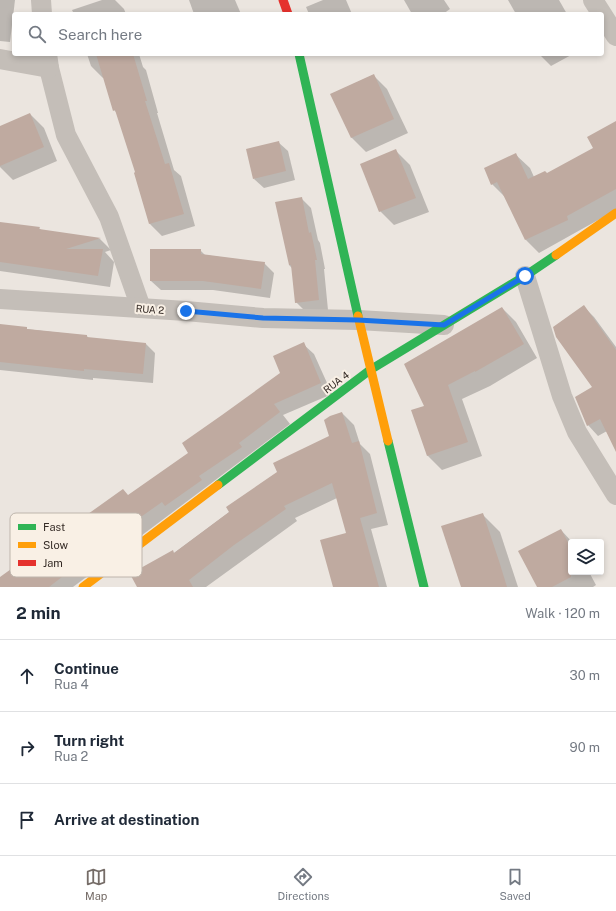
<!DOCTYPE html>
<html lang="en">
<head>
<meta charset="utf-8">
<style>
	body { margin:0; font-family:"Public Sans",sans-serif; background:#f2f2f3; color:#1f2937 }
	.controls { position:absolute; right:12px; bottom:12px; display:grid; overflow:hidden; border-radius:4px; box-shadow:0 2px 6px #0003 }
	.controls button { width:36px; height:36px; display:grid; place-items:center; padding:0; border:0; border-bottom:1px solid #e0e1e3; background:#fff; color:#1f2937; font:20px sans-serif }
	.stop { position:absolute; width:12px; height:12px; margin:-9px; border:3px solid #1a73e8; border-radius:50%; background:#fff }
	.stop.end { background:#1a73e8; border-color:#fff; box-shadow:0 1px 4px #0008 }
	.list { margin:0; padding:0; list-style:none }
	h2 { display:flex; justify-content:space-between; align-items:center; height:52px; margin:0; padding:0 16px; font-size:17px }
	h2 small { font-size:13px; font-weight:400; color:#747a83 }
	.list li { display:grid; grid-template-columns:26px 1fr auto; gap:12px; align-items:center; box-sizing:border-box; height:72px; padding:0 16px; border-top:1px solid #e0e1e3 }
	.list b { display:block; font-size:15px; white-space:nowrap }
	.list p { margin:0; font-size:13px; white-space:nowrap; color:#747a83 }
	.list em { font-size:13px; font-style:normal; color:#747a83 }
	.icon { flex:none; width:22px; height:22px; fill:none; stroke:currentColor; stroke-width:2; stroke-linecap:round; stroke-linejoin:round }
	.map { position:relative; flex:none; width:616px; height:587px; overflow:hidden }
	.search { position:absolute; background:#fff; box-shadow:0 2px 6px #0003; left:12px; right:12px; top:12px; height:44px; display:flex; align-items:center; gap:10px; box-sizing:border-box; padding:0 14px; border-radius:4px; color:#747a83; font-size:15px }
	.sheet { height:268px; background:#fff }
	nav { display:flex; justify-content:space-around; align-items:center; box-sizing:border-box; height:56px; border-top:1px solid #e0e1e3; background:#fff; font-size:11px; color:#747a83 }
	nav a { display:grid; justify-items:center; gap:2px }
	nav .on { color:#756c67 }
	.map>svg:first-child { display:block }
	.shadow { fill:#0003 }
	.building { fill:#bfaaa0 }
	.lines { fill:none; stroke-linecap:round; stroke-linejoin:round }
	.street { stroke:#c4beb8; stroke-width:20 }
	.fast { stroke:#30b455; stroke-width:9 }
	.slow { stroke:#ff9f0a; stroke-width:9 }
	.jam { stroke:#e5322d; stroke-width:9 }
	.route { stroke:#1a73e8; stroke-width:5 }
	.labels { text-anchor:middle; stroke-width:4; stroke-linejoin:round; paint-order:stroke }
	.street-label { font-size:10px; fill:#352b26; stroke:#f9f0e5 }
	.key { fill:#f9f0e5; stroke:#beb5ac; stroke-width:1 }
	.key-label { font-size:11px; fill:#352b26 }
</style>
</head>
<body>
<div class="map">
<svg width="616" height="587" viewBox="0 0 616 587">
	<rect width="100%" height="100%" fill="#ebe5df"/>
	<g class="shadow">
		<path d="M0 0H15L10 42 0 41Z"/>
		<path d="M102 0H115L124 9 126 14H74L72 10Z"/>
		<path d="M189 0H235L241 14H194Z"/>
		<path d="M323 0H346L352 14H309L306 7Z"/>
		<path d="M404 0H444L450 9 443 14H412Z"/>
		<path d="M508 0H559L567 14H516Z"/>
		<path d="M87 54H139L143 67 146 70 158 113H157L174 170 181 176 195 226 162 236 150 224 135 173H136L118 114 114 110 104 77 103 78 91 66Z"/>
		<path d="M539 54H573L551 66Z"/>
		<path d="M373 75 387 89 408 133 366 152 352 138 332 94Z"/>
		<path d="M30 114 44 128 57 161 13 180 0 167V127Z"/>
		<path d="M616 122V210L539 253 526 240 506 198 492 184 516 155 530 168 534 177 547 174 595 148Z"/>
		<path d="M278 142 288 151 295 180 264 188 254 179Z"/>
		<path d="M396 151 410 165 429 212 394 225 380 211Z"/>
		<path d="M301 198 311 208 318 240 320 243 325 269H324L328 310 306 312 296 302 292 268 289 265Z"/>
		<path d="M0 223 39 228 42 231 100 239 111 250 105 252 114 262 110 287 0 271Z"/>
		<path d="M200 250 205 255 264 263 274 273 270 298 213 290H161L151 281Z"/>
		<path d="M584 307 594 317 616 347V448L607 431 598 436 588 425 593 387Z"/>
		<path d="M502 308 516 322 537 358 490 386 462 399 482 456 442 470 428 456 412 411 426 406Z"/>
		<path d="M0 326 87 336 89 339 146 344 155 353 153 383 93 378V380L0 370Z"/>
		<path d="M303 344 314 354 332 394 283 415 290 424 73 587H0V579L32 556 34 558 129 496 190 453 281 373Z"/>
		<path d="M342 413 354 425 360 444 370 454 388 525 371 529 387 587H334L347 534 337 498 295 518 297 521 206 587H138L174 553 331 437Z"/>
		<path d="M482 514 500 532 518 587H462Z"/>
		<path d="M561 530 572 542H571V572H589L596 585 593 587H538Z"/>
	</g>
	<g class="building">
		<path d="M96 54H133L147 101H145L165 164 169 163 184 214 149 224 134 173 135 172 115 110 113 111Z"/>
		<path d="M374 74 394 119 351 138 330 94Z"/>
		<path d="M30 113 44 147 0 166V126Z"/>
		<path d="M616 121V189L567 216 568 220 525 240 497 182 491 185 484 168 516 153 528 179 545 171 547 173 593 148 587 137Z"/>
		<path d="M279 141 286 171 253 179 246 149Z"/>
		<path d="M396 149 416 198 379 212 360 164Z"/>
		<path d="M302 197 309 233 311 232 317 260H315L319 300 295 303 291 265H289L275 202Z"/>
		<path d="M0 222 40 227 39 229 101 238 66 249H103L98 276 0 262Z"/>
		<path d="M150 249H201V254L265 262 261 289 203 281H150Z"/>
		<path d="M584 305 616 350V452L600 419 587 426 575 397 592 387 556 337 553 327Z"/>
		<path d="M502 307 524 344 475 372V371L448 385 468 442 427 456 411 410 424 406 404 364Z"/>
		<path d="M0 324 27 327V329L87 335V337L146 343 143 374 84 369V371L0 362Z"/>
		<path d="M304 342 321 383 274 404 280 412 239 443 242 447 199 476 202 480 165 506 162 502 101 545 102 546 49 587H0V577L32 554 33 557 88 514 123 489 128 495 188 453 182 443 222 415 280 373 273 356Z"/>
		<path d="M342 412 352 443 359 441 377 513 360 518 379 587H333L320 540 346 533 332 483 284 506 286 509 234 545 189 580 193 587H137L130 574 173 550 174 553 229 512 226 507 277 472 273 463 329 436 324 420 330 416Z"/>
		<path d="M483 513 499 561 507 587H461L441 526Z"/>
		<path d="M561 529 571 548V577L552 587H537L518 551Z"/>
	</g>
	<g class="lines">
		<g class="street">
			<path d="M41 0 42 14"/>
			<path d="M593 0 616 36"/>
			<path d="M47 54 49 68 66 135 109 217 141 308"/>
			<path d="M0 59 49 68"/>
			<path d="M525 276 562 396 577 432 616 495"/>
			<path d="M0 299 186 311 263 318 358 320 444 325"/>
		</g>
		<g class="fast">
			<path d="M299 54 358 316"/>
			<path d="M388 441 424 587"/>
			<path d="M218 485 370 370 525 276 556 255"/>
		</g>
		<g class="slow">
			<path d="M556 255 616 213"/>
			<path d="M358 316 388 441"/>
			<path d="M83 587 218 485"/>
		</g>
		<path class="jam" d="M283 0 288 14"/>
	</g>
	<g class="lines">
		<path class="route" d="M186 311 263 318 358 320 444 325 525 276"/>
	</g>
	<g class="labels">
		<g class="street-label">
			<text transform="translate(150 309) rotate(4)" y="4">RUA 2</text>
			<text transform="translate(336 382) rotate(-37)" y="4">RUA 4</text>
		</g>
	</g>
	<rect x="10" y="513" width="132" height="64" rx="6" class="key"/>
	<rect x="18" y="524" width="18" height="6" fill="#30b455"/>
	<rect x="18" y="542" width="18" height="6" fill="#ff9f0a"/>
	<rect x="18" y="560" width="18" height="6" fill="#e5322d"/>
	<g class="key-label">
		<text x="43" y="531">Fast</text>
		<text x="43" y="549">Slow</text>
		<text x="43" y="567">Jam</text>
	</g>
</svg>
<div class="controls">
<button><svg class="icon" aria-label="layers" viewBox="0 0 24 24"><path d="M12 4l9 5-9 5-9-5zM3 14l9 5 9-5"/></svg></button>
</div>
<div class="stop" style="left:525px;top:276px"></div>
<div class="stop end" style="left:186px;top:311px"></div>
<div class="search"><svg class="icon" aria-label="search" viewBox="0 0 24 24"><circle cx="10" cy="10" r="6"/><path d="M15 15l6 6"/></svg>Search here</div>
</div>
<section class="sheet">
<h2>2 min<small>Walk · 120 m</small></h2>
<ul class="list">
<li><svg class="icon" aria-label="ahead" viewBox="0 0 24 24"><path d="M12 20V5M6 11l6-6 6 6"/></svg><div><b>Continue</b><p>Rua 4</p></div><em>30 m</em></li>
<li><svg class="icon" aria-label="right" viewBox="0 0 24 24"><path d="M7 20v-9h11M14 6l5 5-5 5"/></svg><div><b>Turn right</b><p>Rua 2</p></div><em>90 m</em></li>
<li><svg class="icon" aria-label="arrive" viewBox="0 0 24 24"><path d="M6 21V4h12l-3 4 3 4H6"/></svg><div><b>Arrive at destination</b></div></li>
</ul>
</section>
<nav>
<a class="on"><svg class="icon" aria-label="map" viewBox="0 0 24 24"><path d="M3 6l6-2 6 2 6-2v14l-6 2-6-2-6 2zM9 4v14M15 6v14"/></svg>Map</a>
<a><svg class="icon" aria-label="directions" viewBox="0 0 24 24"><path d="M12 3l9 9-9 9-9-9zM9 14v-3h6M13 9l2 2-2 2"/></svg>Directions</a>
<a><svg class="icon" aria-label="saved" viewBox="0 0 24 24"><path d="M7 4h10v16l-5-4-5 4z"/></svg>Saved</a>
</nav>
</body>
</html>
